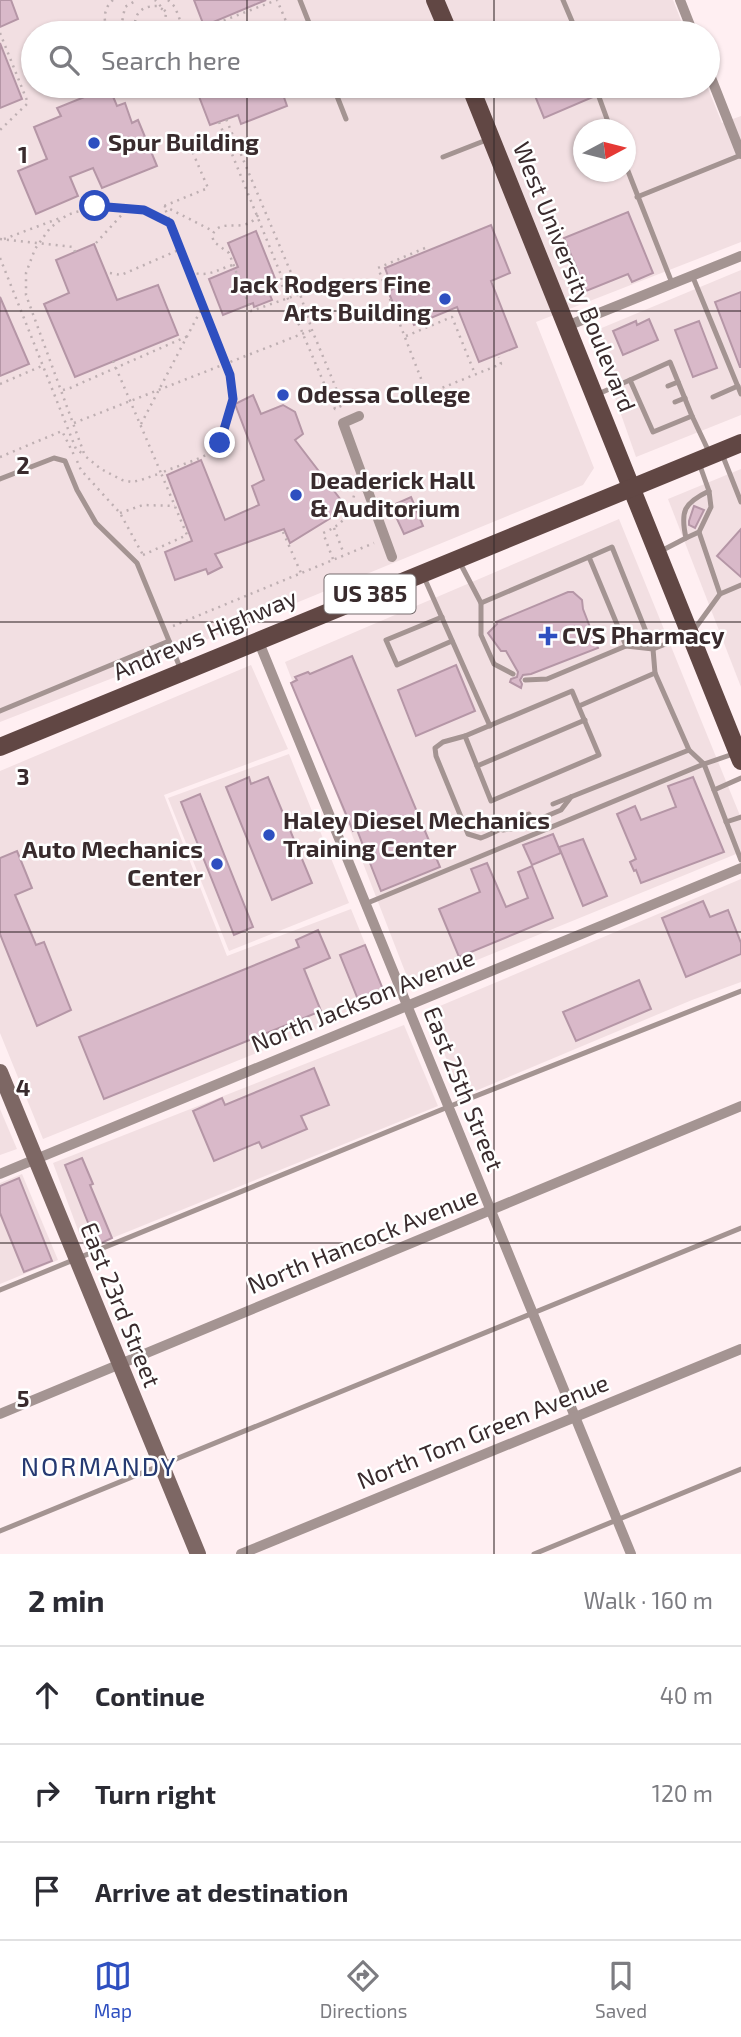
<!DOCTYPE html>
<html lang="en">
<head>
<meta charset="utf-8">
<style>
	body { margin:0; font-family:"Exo 2",sans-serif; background:#f7f7f7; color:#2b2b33 }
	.compass { position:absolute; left:573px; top:119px; width:63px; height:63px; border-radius:50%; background:#fff; box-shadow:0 2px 5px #0004; rotate:83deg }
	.stop { position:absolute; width:21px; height:21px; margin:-16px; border:5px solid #2e4fc0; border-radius:50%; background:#fff }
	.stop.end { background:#2e4fc0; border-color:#fff; box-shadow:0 2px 7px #0008 }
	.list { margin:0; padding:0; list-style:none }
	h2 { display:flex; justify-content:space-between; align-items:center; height:91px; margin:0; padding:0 28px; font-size:30px }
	h2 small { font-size:23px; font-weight:400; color:#7c7c81 }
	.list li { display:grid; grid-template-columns:46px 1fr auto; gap:21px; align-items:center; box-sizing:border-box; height:98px; padding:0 28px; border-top:2px solid #e1e1e2 }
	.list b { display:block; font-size:26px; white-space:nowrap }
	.list em { font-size:23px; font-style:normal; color:#7c7c81 }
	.icon { flex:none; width:38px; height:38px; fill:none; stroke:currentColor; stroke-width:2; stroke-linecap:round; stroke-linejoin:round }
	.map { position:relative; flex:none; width:741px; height:1554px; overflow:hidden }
	.search { position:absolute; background:#fff; box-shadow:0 2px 5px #0004; left:21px; right:21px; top:21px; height:77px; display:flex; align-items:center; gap:18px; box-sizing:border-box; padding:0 24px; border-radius:38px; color:#7c7c81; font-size:26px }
	.sheet { height:385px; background:#fff }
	nav { display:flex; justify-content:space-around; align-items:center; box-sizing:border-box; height:98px; border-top:2px solid #e1e1e2; background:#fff; font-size:19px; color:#7c7c81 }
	nav a { display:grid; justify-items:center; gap:4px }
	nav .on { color:#2e4fc0 }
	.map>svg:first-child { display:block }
	.built { fill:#f2dfe2; fill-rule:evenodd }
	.building { fill:#d9b9c9; stroke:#b596a6; stroke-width:2 }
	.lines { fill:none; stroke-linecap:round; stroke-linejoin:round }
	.path { stroke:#beafb2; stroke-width:2.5; stroke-dasharray:2 5; stroke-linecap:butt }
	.lane { stroke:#a49492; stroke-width:5 }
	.street { stroke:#a49492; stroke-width:10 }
	.secondary { stroke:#7d6764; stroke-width:16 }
	.primary { stroke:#614744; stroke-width:18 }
	.route { stroke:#2e4fc0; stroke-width:9 }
	.grid { fill:none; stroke:#392b2d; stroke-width:2; stroke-opacity:0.55 }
	.poi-dot { fill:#2e4fc0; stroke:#fff; stroke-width:2.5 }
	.labels { text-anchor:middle; stroke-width:5; stroke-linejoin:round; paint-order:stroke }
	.shield { fill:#fff; stroke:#746b6c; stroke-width:2 }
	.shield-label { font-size:23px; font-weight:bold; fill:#392b2d }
	.poi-label { font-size:24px; font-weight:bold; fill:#392b2d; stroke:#fff; text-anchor:start }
	.street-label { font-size:24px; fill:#392b2d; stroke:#fff }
	.neighbourhood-label { font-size:26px; letter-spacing:2px; fill:#263a72; stroke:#fff }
	.grid-label { font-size:23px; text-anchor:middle; font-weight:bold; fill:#392b2d; stroke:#fff; stroke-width:5; stroke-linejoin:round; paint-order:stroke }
</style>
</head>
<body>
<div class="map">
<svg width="741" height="1554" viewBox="0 0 741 1554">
	<rect width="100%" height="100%" fill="#ffeff2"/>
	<g class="built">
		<path d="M0 0H673L686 33H33V86H707L722 123 741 116V242L536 322 594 468 583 485 118 676 0 722ZM584 130H626V172H584Z"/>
		<path d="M741 270V415L636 457 592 332Z"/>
		<path d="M741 469V687L668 499Z"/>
		<path d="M619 519 741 818V852L411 987 285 662Z"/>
		<path d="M251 665 288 749 164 795 227 956 351 909 388 1000 43 1139 0 1033V771Z"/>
		<path d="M289 754 349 903 229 951 168 798Z"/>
		<path d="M741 879V982L692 1000 461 1097 428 1011Z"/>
		<path d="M404 1025 438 1106 85 1249 53 1163Z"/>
		<path d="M0 1109 17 1149 0 1155Z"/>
		<path d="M22 1174 58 1260 0 1284V1183Z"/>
	</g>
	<g class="building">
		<path d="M0 0H11L18 19 0 27Z"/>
		<path d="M194 0H266L204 26Z"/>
		<path d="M0 43 22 99 0 108Z"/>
		<path d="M195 86H264L266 91 280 86 287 106 241 124 238 115 210 125Z"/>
		<path d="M531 86H589L593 97 544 118Z"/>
		<path d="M109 87 117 106 125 103 132 123 138 120 157 166 102 188 93 168 70 177 78 196 36 214 18 171 47 159 34 127 61 116 57 108Z"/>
		<path d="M628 212 653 273 632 282 628 274 586 291 564 238Z"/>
		<path d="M491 225 510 273 491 281 517 347 479 362 457 307 414 325 407 309 397 313 388 291 393 289 385 268Z"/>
		<path d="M256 231 276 281 266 285 272 300 254 307 253 303 223 315 209 279 238 267 228 243Z"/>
		<path d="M94 244 117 300 158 285 178 335 75 377 44 304 69 293 56 260Z"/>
		<path d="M741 292V367H740L715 302Z"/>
		<path d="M0 297 29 364 0 376Z"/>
		<path d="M649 319 658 340 623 355 613 331 636 321 637 325Z"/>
		<path d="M699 321 717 368 693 377 675 330Z"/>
		<path d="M253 395 261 414 283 405 295 412 303 434 295 440 347 508 290 543 284 529 215 554 222 567 208 574 206 569 175 580 165 552 192 541 167 475 201 460 225 520 259 505 252 486 264 480 235 404Z"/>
		<path d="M411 497 423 526 404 534 391 506Z"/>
		<path d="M694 506 704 510 695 528 689 525V521Z"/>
		<path d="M741 529V577L717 556Z"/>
		<path d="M568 592H573L582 600 583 609 598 648 531 674 523 675 520 680 522 684 521 688 510 682 511 679 517 677 518 672 506 651H501L488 633 497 624 496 622Z"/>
		<path d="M352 656 440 867 381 891 357 830 353 831 291 683 297 680 295 677 308 672 310 674Z"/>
		<path d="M456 665 475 711 416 736 398 690Z"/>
		<path d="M249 777 251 784 268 777 312 883 272 900 226 787Z"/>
		<path d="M693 777 724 852 641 883 636 870 634 871 630 862 636 859 617 814 635 806 641 820 676 807 668 786Z"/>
		<path d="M200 794 253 927 234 935 181 802Z"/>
		<path d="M553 834 561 853 532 865 523 845Z"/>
		<path d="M583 839 607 896 583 906 559 847Z"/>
		<path d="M17 851 32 888 15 895 36 945 44 942 71 1010 37 1026 0 934V858Z"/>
		<path d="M487 863 506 907 528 898 518 872 532 866 553 918 459 957 439 909 480 892 471 869Z"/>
		<path d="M703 901 710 917 728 910 741 943V954L686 977 662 918Z"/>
		<path d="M318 930 330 958 304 969 321 1011 104 1099 79 1037 299 947 296 940Z"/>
		<path d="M365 945 384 992 359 1002 340 955Z"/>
		<path d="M639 980 651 1009 576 1041 563 1012Z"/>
		<path d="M314 1068 329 1105 301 1116 307 1129 262 1148 259 1142 214 1161 193 1111 222 1098 225 1105Z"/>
		<path d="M82 1158 93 1184 90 1185 112 1238 97 1245 65 1165Z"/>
		<path d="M19 1178 52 1261 24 1272 0 1213V1186Z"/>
	</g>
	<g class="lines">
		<g class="path">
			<path d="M113 0C104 7 102 22 109 31L135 25 139 26 146 33"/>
			<path d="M168 0 175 7 185 33"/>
			<path d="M135 22C137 9 146 6 158 6L166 12 155 0"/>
			<path d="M121 27 125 7 137 0"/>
			<path d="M0 33 28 103 0 130"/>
			<path d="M155 33 165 25 166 11"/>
			<path d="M191 33 277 0 291 33"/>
			<path d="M219 122 281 275 282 285 335 409 343 405 312 330 300 294 234 138"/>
			<path d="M164 206 213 231"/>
			<path d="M258 215C244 236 220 215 212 236L214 242 229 253 251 311 300 294"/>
			<path d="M0 239 73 247 75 252"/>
			<path d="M4 239 60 218"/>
			<path d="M96 243 127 209"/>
			<path d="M425 248 378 268 427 394 501 364 499 357"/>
			<path d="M0 258 76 449 83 454"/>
			<path d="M190 271C206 279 218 269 233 265"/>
			<path d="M110 273 121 275 181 249"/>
			<path d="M406 336 452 317 475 374"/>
			<path d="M113 361 161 473 141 480 132 482 122 480 101 469 85 456 26 295V273L35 249 50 228 67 215 95 206 143 210 170 223"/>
			<path d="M0 384 42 366"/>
			<path d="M63 390 70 388 188 336"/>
			<path d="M74 423 312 330"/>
			<path d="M141 424 203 306"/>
			<path d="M0 457 62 431 74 455"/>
			<path d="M77 461 81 470 120 513 143 555"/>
			<path d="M120 513 143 505 175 506"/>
			<path d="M334 528 344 554"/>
			<path d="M283 532 301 573"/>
			<path d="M143 555 187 535 161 473C176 466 197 461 211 452 230 439 234 395 230 375L164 206 208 188 193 153 234 138 226 119"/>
			<path d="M333 559 323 533C346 523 349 514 355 492"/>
			<path d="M173 626 374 543"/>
		</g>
		<g class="lane">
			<path d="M300 0 313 33"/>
			<path d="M563 0 577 33"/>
			<path d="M333 86 346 119"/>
			<path d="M595 86 611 130"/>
			<path d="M443 157 489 139"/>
			<path d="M626 166 672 283"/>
			<path d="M637 197 741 155"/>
			<path d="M692 275 741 394"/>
			<path d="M670 362 692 416 653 432 630 380Z"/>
			<path d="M668 386 678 382"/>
			<path d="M598 394 630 380"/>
			<path d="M713 397 738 386"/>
			<path d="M675 402 685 398"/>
			<path d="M692 416 709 452"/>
			<path d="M722 454 741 502"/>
			<path d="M0 479 54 458 65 461 77 490 96 523 137 563 181 670"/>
			<path d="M686 538 699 532 711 507 709 491 699 463"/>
			<path d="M661 551 686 538C680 511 684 503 709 491"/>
			<path d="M589 557 612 547 653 649 655 673"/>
			<path d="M459 561 481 603V635L494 664 513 674"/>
			<path d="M423 575 490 726"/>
			<path d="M720 594 741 585"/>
			<path d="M481 603 589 557 626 646 547 679 525 680"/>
			<path d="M442 617 386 640 397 665 452 641"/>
			<path d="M626 646 653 649 691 634 720 594 699 532"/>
			<path d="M572 691 599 755 491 801 465 736Z"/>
			<path d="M579 706 655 673 689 750 704 764 736 753"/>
			<path d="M0 711 169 641"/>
			<path d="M465 736 443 742 435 748 436 756 468 834 481 838C498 832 512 822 529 814"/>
			<path d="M477 766 585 720"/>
			<path d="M714 790 741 778"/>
			<path d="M553 804 689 750"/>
			<path d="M726 822 741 817"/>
			<path d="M503 830 518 828 561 810 571 797"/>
			<path d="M365 904 704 764 741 860"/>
			<path d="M0 1290 448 1107 741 991"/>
			<path d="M0 1531 741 1228"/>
			<path d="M534 1554 741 1469"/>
		</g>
		<g class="street">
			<path d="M680 0 693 33"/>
			<path d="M708 70 741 154"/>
			<path d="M567 326 741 256"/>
			<path d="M359 416 343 423 392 557"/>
			<path d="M258 640 631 1554"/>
			<path d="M0 1174 741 868"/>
			<path d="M0 1414 741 1106"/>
			<path d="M241 1554 741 1349"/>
		</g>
		<path class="secondary" d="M0 1072 198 1554"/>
		<g class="primary">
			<path d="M435 0 449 33"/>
			<path d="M470 86 741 761"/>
			<path d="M0 747 741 443"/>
		</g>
	</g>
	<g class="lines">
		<path class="route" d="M95 206 144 210 170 223 230 375 233 399 220 443"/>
	</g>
	<path class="grid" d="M247 0V33M494 0V33M247 86V1554M494 86V1554M0 311H741M0 622H741M0 932H741M0 1243H741"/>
	<g class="poi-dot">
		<circle cx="94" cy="143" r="7"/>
		<circle cx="445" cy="299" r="7"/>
		<circle cx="283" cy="395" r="7"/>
		<circle cx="296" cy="495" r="7"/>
		<path d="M544.5 625.5h7v7h7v7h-7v7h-7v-7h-7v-7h7z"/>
		<circle cx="269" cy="835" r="7"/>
		<circle cx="217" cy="864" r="7"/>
	</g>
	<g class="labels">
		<rect class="shield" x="324.5" y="574.5" width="91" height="39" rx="5"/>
		<g class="shield-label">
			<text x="370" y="602">US 385</text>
		</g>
		<g class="poi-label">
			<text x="108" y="151">Spur Building</text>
			<text x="431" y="293" text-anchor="end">Jack Rodgers Fine<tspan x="431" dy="28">Arts Building</tspan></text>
			<text x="297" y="403">Odessa College</text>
			<text x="310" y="489">Deaderick Hall<tspan x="310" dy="28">&amp; Auditorium</tspan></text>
			<text x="562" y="644">CVS Pharmacy</text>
			<text x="283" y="829">Haley Diesel Mechanics<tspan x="283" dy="28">Training Center</tspan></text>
			<text x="203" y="858" text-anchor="end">Auto Mechanics<tspan x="203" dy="28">Center</tspan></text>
		</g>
		<g class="street-label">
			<text transform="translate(574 277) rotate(68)" y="8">West University Boulevard</text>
			<text transform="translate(205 635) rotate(-23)" y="8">Andrews Highway</text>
			<text transform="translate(363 1001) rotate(-22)" y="8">North Jackson Avenue</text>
			<text transform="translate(463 1089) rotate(68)" y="8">East 25th Street</text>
			<text transform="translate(363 1241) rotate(-22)" y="8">North Hancock Avenue</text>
			<text transform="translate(120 1305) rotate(68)" y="8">East 23rd Street</text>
			<text transform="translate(483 1432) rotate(-22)" y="8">North Tom Green Avenue</text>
		</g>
		<g class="neighbourhood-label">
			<text x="99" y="1476">NORMANDY</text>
		</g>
	</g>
	<g class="grid-label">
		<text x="23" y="163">1</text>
		<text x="23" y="474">2</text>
		<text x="23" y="785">3</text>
		<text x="23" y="1096">4</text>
		<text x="23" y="1407">5</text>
	</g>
</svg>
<svg class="compass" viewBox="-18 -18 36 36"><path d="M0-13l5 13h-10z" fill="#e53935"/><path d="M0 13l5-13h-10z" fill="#7c7c81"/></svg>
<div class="stop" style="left:95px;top:206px"></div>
<div class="stop end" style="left:220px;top:443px"></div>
<div class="search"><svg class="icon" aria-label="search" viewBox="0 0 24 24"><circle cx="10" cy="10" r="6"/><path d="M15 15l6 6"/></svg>Search here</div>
</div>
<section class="sheet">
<h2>2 min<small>Walk · 160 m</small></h2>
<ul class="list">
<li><svg class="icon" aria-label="ahead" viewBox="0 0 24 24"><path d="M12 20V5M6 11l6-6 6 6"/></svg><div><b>Continue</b></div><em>40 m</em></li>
<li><svg class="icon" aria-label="right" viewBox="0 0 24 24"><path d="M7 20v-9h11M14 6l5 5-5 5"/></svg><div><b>Turn right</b></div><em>120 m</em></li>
<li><svg class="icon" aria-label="arrive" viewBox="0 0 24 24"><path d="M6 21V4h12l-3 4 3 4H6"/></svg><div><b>Arrive at destination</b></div></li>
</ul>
</section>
<nav>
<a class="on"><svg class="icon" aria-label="map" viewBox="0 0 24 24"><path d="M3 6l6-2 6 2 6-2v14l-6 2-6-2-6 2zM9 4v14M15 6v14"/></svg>Map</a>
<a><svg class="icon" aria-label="directions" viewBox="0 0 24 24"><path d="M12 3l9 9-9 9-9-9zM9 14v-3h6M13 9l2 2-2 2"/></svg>Directions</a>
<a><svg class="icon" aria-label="saved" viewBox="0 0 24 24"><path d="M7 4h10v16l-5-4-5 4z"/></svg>Saved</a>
</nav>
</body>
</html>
